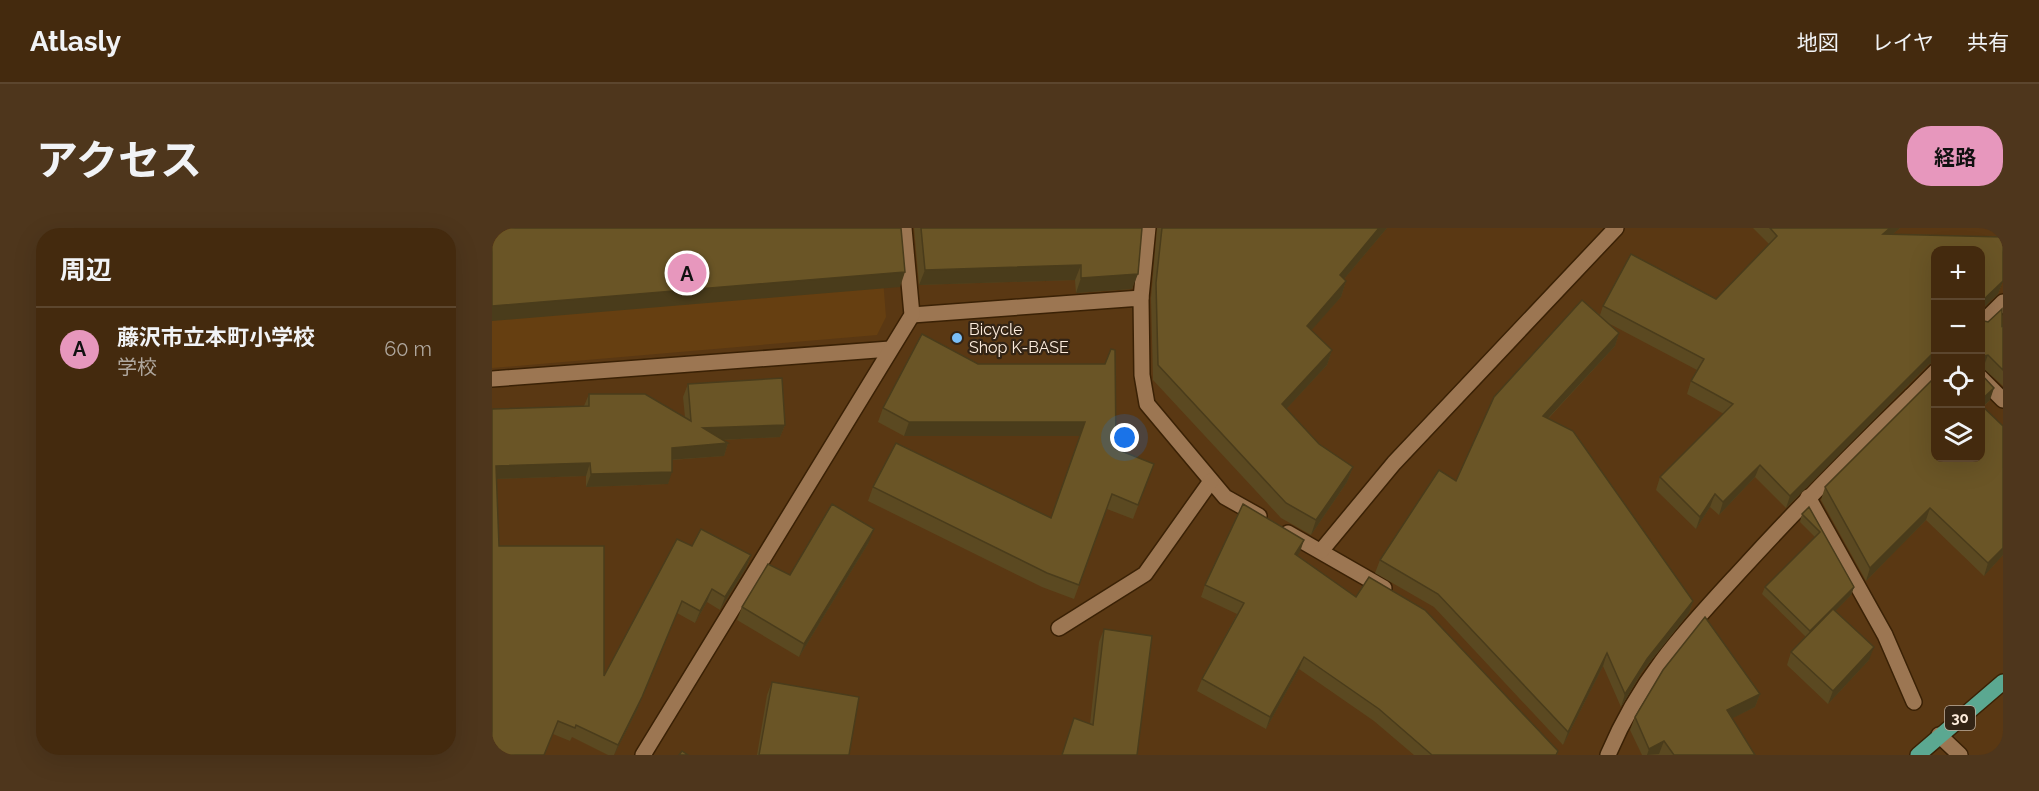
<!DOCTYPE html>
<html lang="ja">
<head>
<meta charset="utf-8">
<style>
	body { margin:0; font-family:Raleway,"Noto Sans JP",sans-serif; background:#4e361c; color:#f1f3f6 }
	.controls { position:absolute; right:18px; top:18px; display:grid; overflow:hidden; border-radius:12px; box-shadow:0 6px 24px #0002 }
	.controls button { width:54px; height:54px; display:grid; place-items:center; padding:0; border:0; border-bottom:2px solid #5c462e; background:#442a0e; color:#f1f3f6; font:30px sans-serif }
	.you { position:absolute; left:633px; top:210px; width:21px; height:21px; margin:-15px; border:4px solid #fff; border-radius:50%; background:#1a73e8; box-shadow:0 0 0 9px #1a73e833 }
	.badge { display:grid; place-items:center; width:39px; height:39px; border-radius:50%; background:#e797bd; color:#111; font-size:20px; font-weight:700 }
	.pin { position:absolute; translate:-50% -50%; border:3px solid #fff; box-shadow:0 2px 6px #0006 }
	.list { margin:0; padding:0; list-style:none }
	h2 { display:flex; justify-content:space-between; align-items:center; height:78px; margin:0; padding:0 24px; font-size:26px }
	h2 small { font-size:20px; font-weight:400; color:#afa79e }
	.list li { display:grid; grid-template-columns:39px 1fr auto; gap:18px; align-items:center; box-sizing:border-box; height:84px; padding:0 24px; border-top:2px solid #5c462e }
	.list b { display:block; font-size:22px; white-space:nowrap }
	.list p { margin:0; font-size:20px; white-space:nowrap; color:#afa79e }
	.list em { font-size:20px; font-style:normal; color:#afa79e }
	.icon { flex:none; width:33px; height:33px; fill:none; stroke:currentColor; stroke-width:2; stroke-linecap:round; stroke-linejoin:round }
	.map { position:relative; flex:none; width:1511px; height:527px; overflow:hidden; border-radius:24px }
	header { display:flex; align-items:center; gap:36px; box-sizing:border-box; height:84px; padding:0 30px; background:#442a0e; border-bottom:2px solid #5c462e }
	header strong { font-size:28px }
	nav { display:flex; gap:33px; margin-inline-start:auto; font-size:21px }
	.intro { display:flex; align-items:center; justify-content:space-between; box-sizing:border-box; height:144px; padding:0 36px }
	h1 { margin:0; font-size:42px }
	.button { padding:15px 27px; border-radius:24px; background:#e797bd; color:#111; font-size:21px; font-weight:700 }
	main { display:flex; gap:36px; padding:0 36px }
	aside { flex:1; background:#442a0e; border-radius:24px; box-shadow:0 6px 24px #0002 }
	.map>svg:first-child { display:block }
	.built { fill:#663f11 }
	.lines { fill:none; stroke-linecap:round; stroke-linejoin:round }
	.service-casing { stroke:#3a2105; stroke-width:18 }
	.pedestrian-casing { stroke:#3a2105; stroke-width:18 }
	.minor-casing { stroke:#3a2105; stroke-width:18 }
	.primary-casing { stroke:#3a2105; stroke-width:18 }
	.service { stroke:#9c7652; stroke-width:15 }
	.pedestrian { stroke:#9c7652; stroke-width:15 }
	.minor { stroke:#9c7652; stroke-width:15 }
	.primary { stroke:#5ba891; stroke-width:15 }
	.wall { fill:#5b4921 }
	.shaded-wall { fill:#4a3c1b }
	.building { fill:#6a5526; stroke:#4a3c1b; stroke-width:1.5 }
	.poi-dot { fill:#7abff8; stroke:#332415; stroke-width:2 }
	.labels { text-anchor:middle; stroke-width:4.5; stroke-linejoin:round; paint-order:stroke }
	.shield { fill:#332415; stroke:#c0b0a0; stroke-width:1.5 }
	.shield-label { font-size:15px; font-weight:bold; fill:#fdecdc }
	.poi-label { font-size:16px; fill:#fdecdc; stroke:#332415; text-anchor:start }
</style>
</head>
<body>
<header>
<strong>Atlasly</strong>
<nav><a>地図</a><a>レイヤ</a><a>共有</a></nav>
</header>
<div class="intro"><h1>アクセス</h1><a class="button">経路</a></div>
<main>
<aside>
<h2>周辺<small></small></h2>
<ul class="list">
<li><span class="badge">A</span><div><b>藤沢市立本町小学校</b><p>学校</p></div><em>60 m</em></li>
</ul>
</aside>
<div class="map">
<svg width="1511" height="527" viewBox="0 0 1511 527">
	<rect width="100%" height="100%" fill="#5a3813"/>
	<path class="built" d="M0 0H387L394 89 385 107 0 140Z"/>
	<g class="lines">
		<g class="service-casing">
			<g id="service">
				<path d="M649 70 656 0"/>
				<path d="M1488 97 1511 74"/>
				<path d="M1419 168 1444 143"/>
			</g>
		</g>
		<g class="pedestrian-casing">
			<path id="pedestrian" d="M1316 269 1393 407 1422 474"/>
		</g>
		<g class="minor-casing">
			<g id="minor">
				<path d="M420 87 649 70 650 147 655 176 733 269 767 288"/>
				<path d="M1488 149 1511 172"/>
				<path d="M0 151 398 121"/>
				<path d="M796 305 892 360"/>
				<path d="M829 323 902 235 1124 0"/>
				<path d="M567 400 653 346 719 253"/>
				<path d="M1447 507 1468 527"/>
				<path d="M151 527 420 87 412 0"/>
				<path d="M1116 527C1149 448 1194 402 1251 340 1305 281 1361 224 1419 168"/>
			</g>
		</g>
		<g class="primary-casing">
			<path id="primary" d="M1426 527 1511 454"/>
		</g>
		<use href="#service" class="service"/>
		<use href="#pedestrian" class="pedestrian"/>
		<use href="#minor" class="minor"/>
		<use href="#primary" class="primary"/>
	</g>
	<g class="wall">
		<path d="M422 0H650L640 61 584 65 583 52 427 57Z"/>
		<path d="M665 0H895L852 51 854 53 849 69 819 102 840 122 835 137 794 181 827 216 861 239 855 254 819 307 789 290 661 152 659 70Z"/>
		<path d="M1261 0H1408L1401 6 1511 9V53L1506 66 1488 83V22H1443V134L1437 136 1294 280 1263 249 1227 287 1218 279 1204 301 1164 262 1168 249 1232 186 1195 166 1199 153 1205 142 1116 95 1127 105 1123 118 1056 191 1081 203 1201 373 1197 385 1150 444 1129 479 1111 438 1071 517 942 379 883 345 888 332 947 242 964 253 1002 169 1090 72 1108 87 1111 78 1139 26 1224 71 1277 16Z"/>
		<path d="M1511 97V158L1491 140H1488Z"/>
		<path d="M430 106 624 221 662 236 641 291 615 281 582 371 550 359 376 273 381 259 559 290 588 208H412L386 194 391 180Z"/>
		<path d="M1488 145 1498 172 1491 179 1511 327 1492 348 1434 292 1374 353 1329 272 1333 259Z"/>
		<path d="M196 156 293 197 288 209 231 212 236 215 232 228 180 232 176 256 94 259V248L4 251 7 318 112 448 200 318 259 327 254 340 228 382 215 374 203 395 185 385 145 482 122 527H116L80 509 78 513 61 506 0 527V181L92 178 97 166 193 189 191 169Z"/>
		<path d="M1317 279 1362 359 1359 367 1343 383 1377 432 1336 476 1295 437 1299 424 1314 409 1270 366 1273 359 1323 309 1308 294 1310 286Z"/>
		<path d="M377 314 307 429 245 392 250 379 298 347Z"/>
		<path d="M808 324 805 328 1066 523 1065 527H922L882 493 807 441 774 501 705 463 710 451 745 386 709 369 713 357Z"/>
		<path d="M612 401 645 527 598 496 607 414Z"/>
		<path d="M280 454 357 527H265L275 467Z"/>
		<path d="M1268 466 1263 479 1240 490 1263 527H1150L1138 502 1143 489Z"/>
	</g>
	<g class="shaded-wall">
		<path d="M887 0H895L842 63 848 47Z"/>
		<path d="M1398 0H1408L1387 18 1391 6Z"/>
		<path d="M589 37 583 52 427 57 433 42Z"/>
		<path d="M413 44 408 59 0 93V78Z"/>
		<path d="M646 46 640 61 584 65 589 50Z"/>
		<path d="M854 53 849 69 809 114 815 98Z"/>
		<path d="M1511 53 1506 66 1488 83V75Z"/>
		<path d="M1127 105 1123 118 1046 201 1051 188Z"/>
		<path d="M840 122 835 137 784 192 790 176Z"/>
		<path d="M1443 123V134L1437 136 1294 280 1298 268Z"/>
		<path d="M1496 127 1491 140H1488V129Z"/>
		<path d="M1502 160 1498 172 1488 181V173Z"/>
		<path d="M417 194H593L588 208H412Z"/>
		<path d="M293 197 288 209 207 213 211 200Z"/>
		<path d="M236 215 232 228 175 232 180 220Z"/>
		<path d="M98 235 94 248 0 251 4 238Z"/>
		<path d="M1268 237 1263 249 1227 287 1231 274Z"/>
		<path d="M861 239 855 254 819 307 824 292Z"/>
		<path d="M180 244 176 256 94 259 99 246Z"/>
		<path d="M1223 266 1218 279 1204 301 1208 289Z"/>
		<path d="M1438 280 1434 292 1374 353 1378 340Z"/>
		<path d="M382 301 377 314 307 429 312 416Z"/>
		<path d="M812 312 808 324 799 338 803 326Z"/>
		<path d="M1511 320V327L1492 348 1496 335Z"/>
		<path d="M259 327 254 340 228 382 233 369Z"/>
		<path d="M1362 359 1359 367 1316 411 1318 403Z"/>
		<path d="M220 361 215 374 203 395 208 383Z"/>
		<path d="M190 373 145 482 122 527 126 517Z"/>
		<path d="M1201 373 1197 385 1150 444 1129 479 1133 466 1155 431Z"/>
		<path d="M1382 419 1377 432 1336 476 1341 463Z"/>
		<path d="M1115 425 1111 438 1071 517 1076 504Z"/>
		<path d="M812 429 807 441 774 501 778 489Z"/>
		<path d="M1268 466 1263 479 1231 495 1235 482Z"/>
		<path d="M1172 513 1167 526 1155 527 1157 521Z"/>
	</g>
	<g class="building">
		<path d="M0 0H409L413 44 0 78Z"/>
		<path d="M429 0H650L646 46 589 50V37L433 42Z"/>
		<path d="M670 0H887L848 47 854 53 815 98 840 122 790 176 827 216 861 239 824 292 794 275 666 137 664 55Z"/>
		<path d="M1278 0H1398L1391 6 1511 9V53L1488 75V22H1443V123L1298 268 1268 237 1231 274 1223 266 1208 289 1168 249 1241 176 1199 153 1212 131 1111 78 1139 26 1224 71 1285 8Z"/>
		<path d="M1090 72 1127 105 1051 188 1081 203 1201 373 1155 431 1133 466 1115 425 1076 504 946 366 888 332 947 242 964 253 1002 169Z"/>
		<path d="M1510 81V98L1511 97V142L1496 127 1488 129V92L1496 94Z"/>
		<path d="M430 106 486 136H613L619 121 623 122 624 221 662 236 646 277 620 266 587 357 555 345 381 259 404 215 559 290 593 194H417L391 180Z"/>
		<path d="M1488 145 1502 160 1488 173Z"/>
		<path d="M1443 149V230H1488V176L1511 198V320L1496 335 1438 280 1378 340 1333 259Z"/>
		<path d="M290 150 293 197 211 200 236 215 180 220V244L99 246 98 235 4 238 7 318H112V448L185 311 200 318 209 301 259 327 233 369 220 361 208 383 190 373 150 469 126 517 84 497 83 500 66 493 52 527H0V181L97 178V166H153L199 193 196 156Z"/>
		<path d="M340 276 382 301 312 416 250 379 276 336 298 347Z"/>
		<path d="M751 276 812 312 803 326 864 369 877 349 933 382 1066 523 1064 527H940L887 481 812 429 778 489 710 451 752 375 713 357Z"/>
		<path d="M1317 279 1362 359 1318 403 1273 359 1328 304 1310 286Z"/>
		<path d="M1341 381 1382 419 1341 463 1299 424Z"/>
		<path d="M1213 389 1268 466 1235 482 1263 527H1182L1172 513 1157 521 1143 489 1171 442Z"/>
		<path d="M612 401 660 408 645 527H570L582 490 601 497Z"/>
		<path d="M280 454 367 469 357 527H267Z"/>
		<path d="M190 523 196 527H187Z"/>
	</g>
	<circle class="poi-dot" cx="465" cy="110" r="6"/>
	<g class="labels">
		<rect class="shield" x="1453" y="478" width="30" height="24" rx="4.5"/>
		<g class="shield-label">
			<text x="1468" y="495">30</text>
		</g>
		<g class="poi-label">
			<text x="477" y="107">Bicycle<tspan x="477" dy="18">Shop K-BASE</tspan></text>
		</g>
	</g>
</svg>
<div class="controls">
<button>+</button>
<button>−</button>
<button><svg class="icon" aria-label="locate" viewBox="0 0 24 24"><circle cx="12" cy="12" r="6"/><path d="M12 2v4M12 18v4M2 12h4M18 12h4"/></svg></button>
<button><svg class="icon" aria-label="layers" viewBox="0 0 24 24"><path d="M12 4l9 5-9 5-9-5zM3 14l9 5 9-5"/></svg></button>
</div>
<div class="you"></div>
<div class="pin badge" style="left:195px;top:45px">A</div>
</div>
</main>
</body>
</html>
